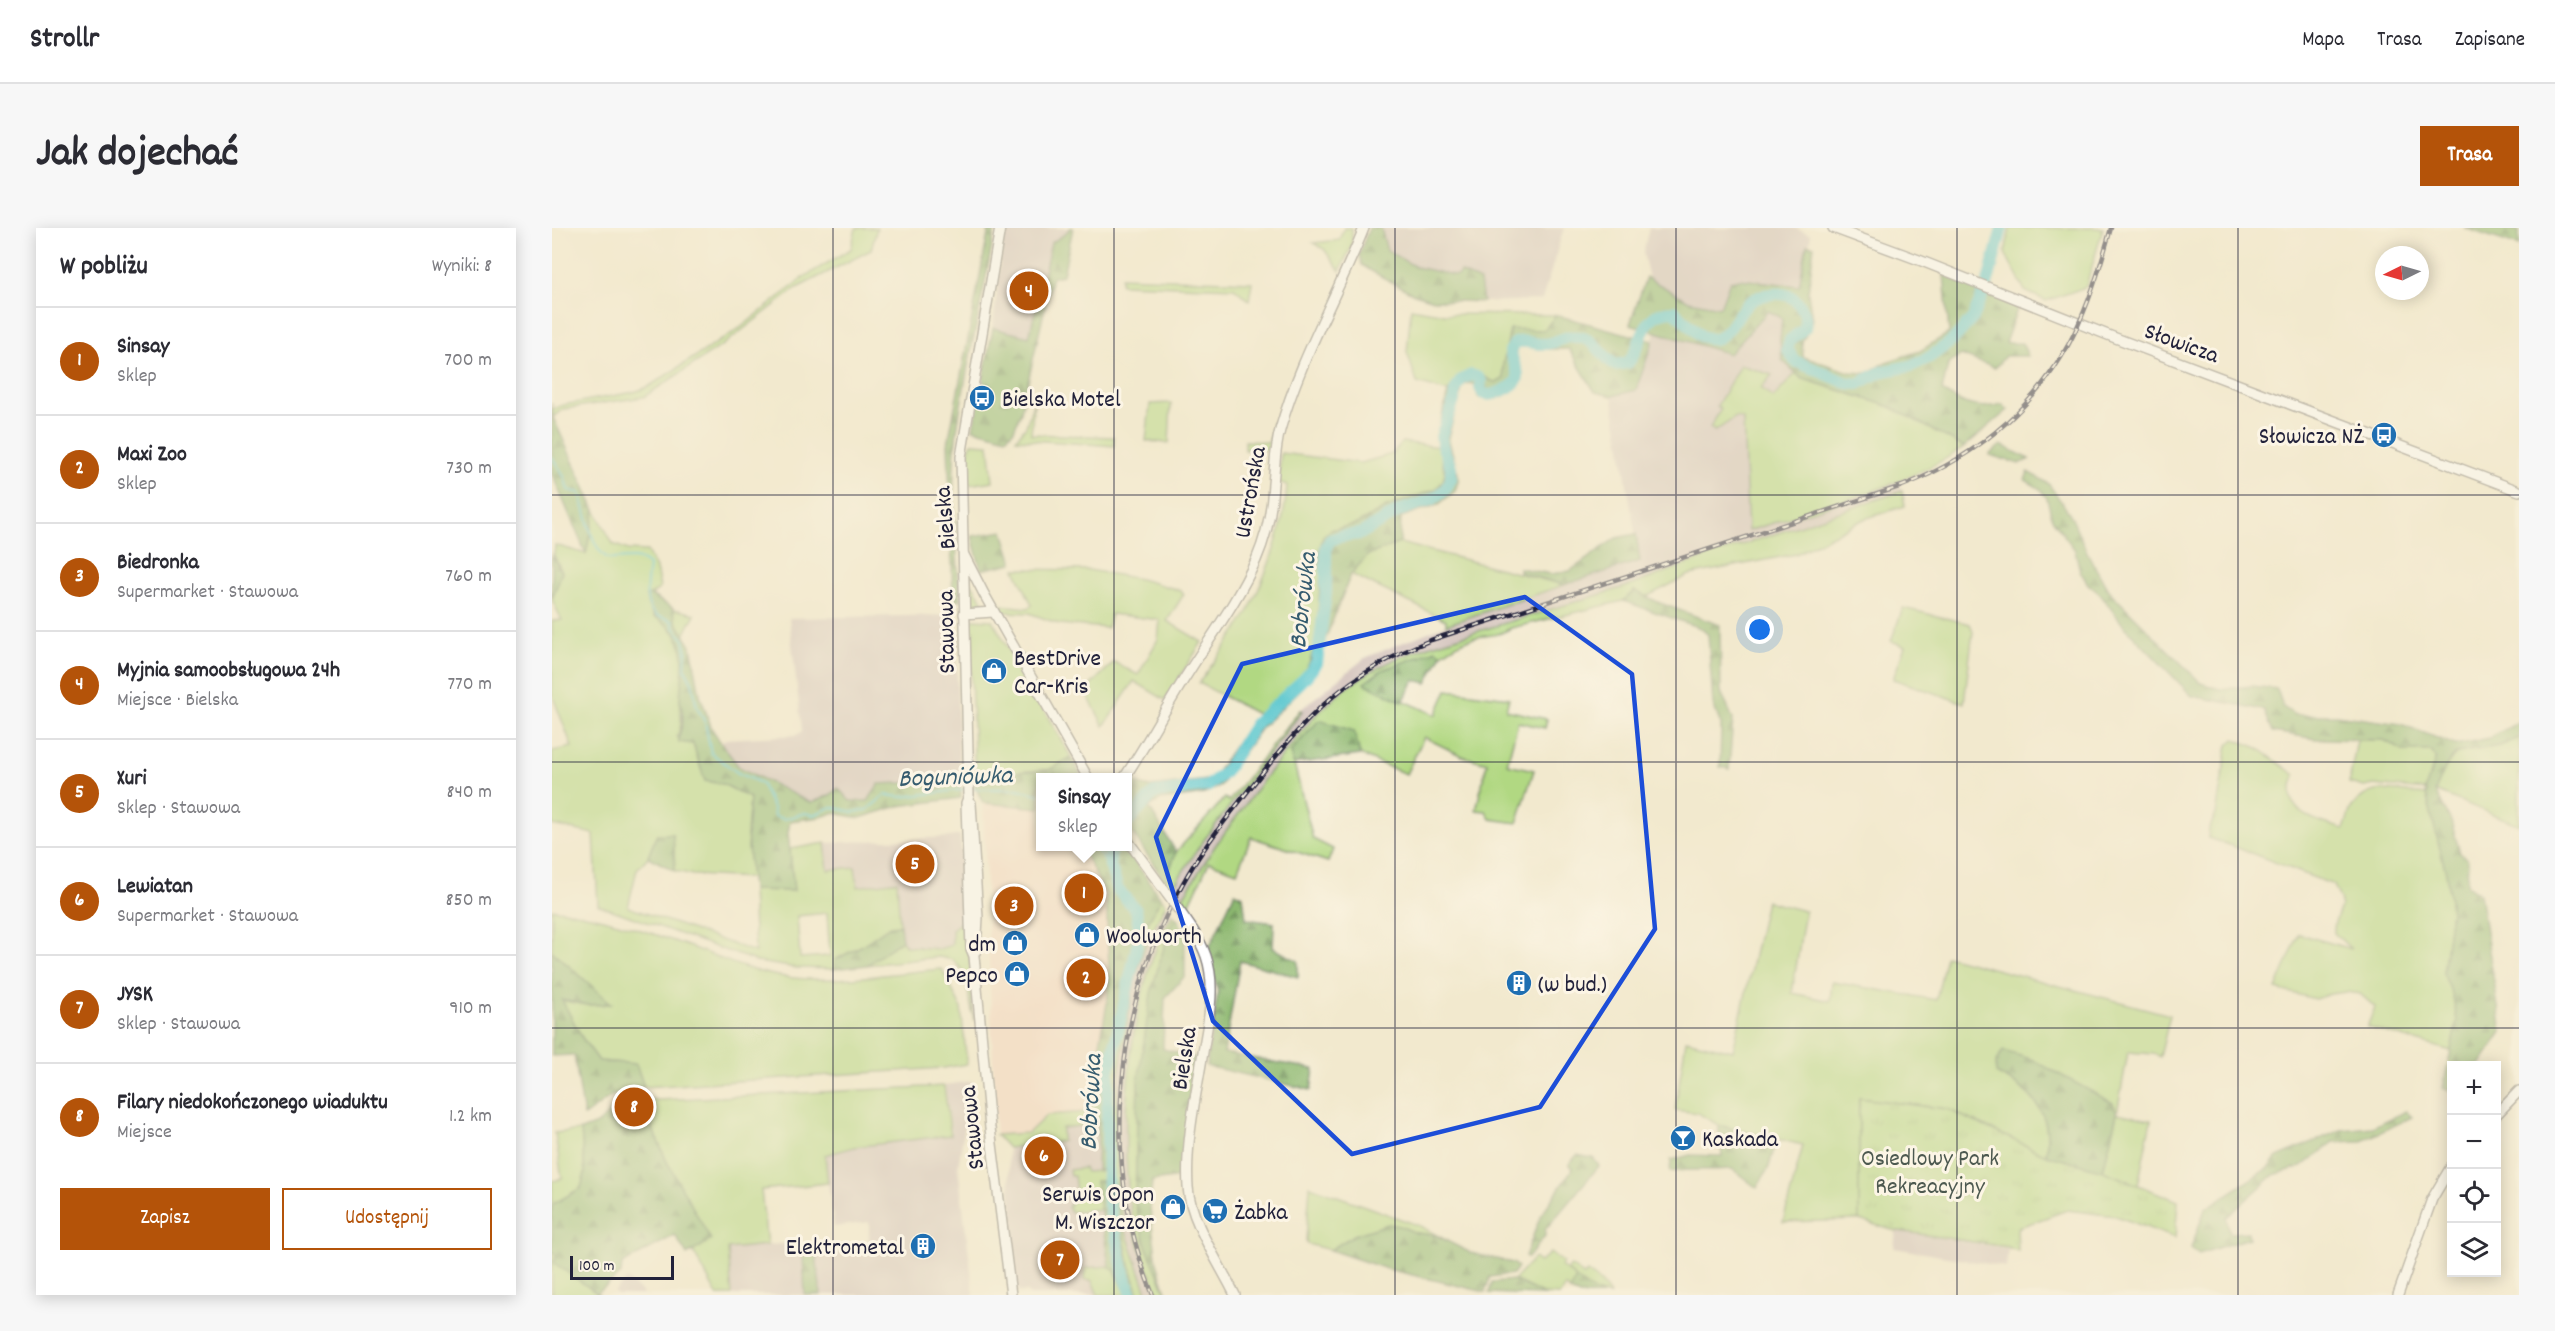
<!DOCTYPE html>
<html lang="pl">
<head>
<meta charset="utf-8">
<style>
	body { margin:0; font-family:Dekko,sans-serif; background:#f7f7f7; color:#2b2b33 }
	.controls { position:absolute; right:18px; bottom:18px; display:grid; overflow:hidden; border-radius:0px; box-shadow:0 3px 15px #0003 }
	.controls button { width:54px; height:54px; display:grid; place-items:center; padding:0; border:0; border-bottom:2px solid #e1e1e2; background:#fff; color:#2b2b33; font:30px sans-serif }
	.compass { position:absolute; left:1823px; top:18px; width:54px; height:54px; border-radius:50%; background:#fff; box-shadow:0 3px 15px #0003; rotate:265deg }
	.scale { position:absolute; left:18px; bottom:15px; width:104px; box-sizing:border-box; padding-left:6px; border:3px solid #22223b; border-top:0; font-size:16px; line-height:21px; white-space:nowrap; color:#22223b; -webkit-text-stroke:4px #fcf5e5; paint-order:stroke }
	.you { position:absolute; left:1208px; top:402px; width:21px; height:21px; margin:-15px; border:4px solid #fff; border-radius:50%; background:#1a73e8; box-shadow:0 0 0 9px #1a73e833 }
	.badge { display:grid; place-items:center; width:39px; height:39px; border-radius:50%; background:#b45309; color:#fff; font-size:20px; font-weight:700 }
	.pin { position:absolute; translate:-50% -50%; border:3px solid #fff; box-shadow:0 2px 6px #0006 }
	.popup { position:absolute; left:484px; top:545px; width:96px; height:78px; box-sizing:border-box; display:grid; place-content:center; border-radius:0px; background:#fff; filter:drop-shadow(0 2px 4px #0005); font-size:20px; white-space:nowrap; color:#7c7c81 }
	.popup b { font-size:22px; color:#2b2b33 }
	.popup::after { content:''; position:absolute; left:50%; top:100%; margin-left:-12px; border:12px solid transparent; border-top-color:#fff }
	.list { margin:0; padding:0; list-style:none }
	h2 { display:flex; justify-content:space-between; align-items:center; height:78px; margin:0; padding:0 24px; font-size:26px }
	h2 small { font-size:20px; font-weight:400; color:#7c7c81 }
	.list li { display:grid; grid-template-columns:39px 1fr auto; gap:18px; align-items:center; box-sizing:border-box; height:108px; padding:0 24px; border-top:2px solid #e1e1e2 }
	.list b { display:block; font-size:22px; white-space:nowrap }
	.list p { margin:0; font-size:20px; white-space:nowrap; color:#7c7c81 }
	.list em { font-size:20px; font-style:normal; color:#7c7c81 }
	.actions { display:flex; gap:12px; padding:18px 24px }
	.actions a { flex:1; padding:14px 0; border:2px solid #b45309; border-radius:0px; text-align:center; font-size:21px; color:#b45309 }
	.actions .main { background:#b45309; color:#fff }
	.icon { flex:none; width:33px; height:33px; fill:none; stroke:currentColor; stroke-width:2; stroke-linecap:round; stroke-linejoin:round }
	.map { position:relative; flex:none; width:1967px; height:1067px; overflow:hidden; border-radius:0px }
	header { display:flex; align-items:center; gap:36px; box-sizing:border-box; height:84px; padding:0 30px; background:#fff; border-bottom:2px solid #e1e1e2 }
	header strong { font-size:28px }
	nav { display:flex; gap:33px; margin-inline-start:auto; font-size:21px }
	.intro { display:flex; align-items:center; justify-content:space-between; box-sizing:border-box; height:144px; padding:0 36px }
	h1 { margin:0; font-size:42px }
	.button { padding:15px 27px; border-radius:0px; background:#b45309; color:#fff; font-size:21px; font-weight:700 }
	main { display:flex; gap:36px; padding:0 36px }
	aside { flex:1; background:#fff; border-radius:0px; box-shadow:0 3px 15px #0003 }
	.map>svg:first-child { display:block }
	.built { fill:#f4d4bf }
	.industrial { fill:#d0c0bb }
	.green { fill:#b1d882; stroke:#6a7d5e; stroke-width:1.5; fill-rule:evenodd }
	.forest { fill:url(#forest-firs); stroke:#576d56; stroke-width:1.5 }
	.park { fill:url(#park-tufts); stroke:#6a7d5e; stroke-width:1.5 }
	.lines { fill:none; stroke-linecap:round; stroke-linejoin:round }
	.stream { stroke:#5ac7d0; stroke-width:2 }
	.river { stroke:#5ac7d0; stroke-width:12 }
	.minor-casing { stroke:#8a8684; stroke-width:12 }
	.minor { stroke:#fff; stroke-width:9 }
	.rail-casing { stroke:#22223b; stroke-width:4.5 }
	.rail { stroke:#fcf5e5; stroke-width:2; stroke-dasharray:7; stroke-linecap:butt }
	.minor-bridge-casing { stroke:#8a8684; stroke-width:12; stroke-linecap:butt }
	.minor-bridge { stroke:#fff; stroke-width:9 }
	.marked { fill:none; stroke:#1d4ed8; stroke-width:4.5; stroke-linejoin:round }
	.grid { fill:none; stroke:#22223b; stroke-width:1.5; stroke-opacity:0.55 }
	.labels { text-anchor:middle; stroke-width:6; stroke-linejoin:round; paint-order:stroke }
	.street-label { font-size:24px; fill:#22223b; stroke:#fcf5e5 }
	.poi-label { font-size:24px; fill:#22223b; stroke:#fcf5e5; text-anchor:start }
	.park-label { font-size:24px; fill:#4d5950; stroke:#fcf5e5 }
	.water-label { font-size:26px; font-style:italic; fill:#365c6f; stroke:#fcf5e5 }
</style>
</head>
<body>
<header>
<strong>Strollr</strong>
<nav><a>Mapa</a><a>Trasa</a><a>Zapisane</a></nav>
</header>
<div class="intro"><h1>Jak dojechać</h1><a class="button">Trasa</a></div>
<main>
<aside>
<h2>W pobliżu<small>Wyniki: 8</small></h2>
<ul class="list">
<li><span class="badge">1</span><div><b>Sinsay</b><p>Sklep</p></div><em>700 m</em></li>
<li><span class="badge">2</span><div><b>Maxi Zoo</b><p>Sklep</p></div><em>730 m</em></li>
<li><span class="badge">3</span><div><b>Biedronka</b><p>Supermarket · Stawowa</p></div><em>760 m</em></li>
<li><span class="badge">4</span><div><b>Myjnia samoobsługowa 24h</b><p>Miejsce · Bielska</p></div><em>770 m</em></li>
<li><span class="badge">5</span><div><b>Xuri</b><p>Sklep · Stawowa</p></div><em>840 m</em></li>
<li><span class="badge">6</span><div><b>Lewiatan</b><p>Supermarket · Stawowa</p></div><em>850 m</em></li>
<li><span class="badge">7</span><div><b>JYSK</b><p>Sklep · Stawowa</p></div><em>910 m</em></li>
<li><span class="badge">8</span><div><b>Filary niedokończonego wiaduktu</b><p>Miejsce</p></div><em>1.2 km</em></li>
</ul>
<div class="actions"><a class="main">Zapisz</a><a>Udostępnij</a></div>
</aside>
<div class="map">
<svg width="1967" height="1067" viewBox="0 0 1967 1067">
	<defs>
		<pattern id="forest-firs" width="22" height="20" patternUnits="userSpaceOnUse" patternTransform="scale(1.5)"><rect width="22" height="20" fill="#8cb870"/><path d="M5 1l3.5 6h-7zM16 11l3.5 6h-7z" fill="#72955d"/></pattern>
		<pattern id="park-tufts" width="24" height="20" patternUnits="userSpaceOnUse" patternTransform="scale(1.5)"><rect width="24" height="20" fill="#b1d882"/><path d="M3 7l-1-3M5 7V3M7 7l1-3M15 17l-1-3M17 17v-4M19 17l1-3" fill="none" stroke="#98b971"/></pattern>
	</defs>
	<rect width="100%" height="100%" fill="#fcf5e5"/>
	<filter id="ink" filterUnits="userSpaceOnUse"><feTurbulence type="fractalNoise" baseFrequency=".0167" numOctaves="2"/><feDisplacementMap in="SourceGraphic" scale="12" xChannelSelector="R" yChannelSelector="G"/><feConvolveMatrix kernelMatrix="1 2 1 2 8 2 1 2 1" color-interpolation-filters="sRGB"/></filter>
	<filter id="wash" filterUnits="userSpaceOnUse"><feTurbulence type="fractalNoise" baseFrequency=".008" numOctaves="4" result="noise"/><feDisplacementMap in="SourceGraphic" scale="24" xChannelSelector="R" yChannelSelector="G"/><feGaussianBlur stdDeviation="1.35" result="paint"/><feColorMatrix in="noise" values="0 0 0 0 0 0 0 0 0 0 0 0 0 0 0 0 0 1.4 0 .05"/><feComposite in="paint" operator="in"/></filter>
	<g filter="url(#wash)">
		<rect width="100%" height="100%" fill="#f2e9ce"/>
		<path class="built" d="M431 575 488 580V618L529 619 554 667 557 741 556 769 536 884 495 887 476 905 444 907Z"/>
		<g class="industrial">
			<path d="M452 0H518L513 6 499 15 477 109 441 100Z"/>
			<path d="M829 0H1012L990 72 931 74 927 53 907 45 906 48 864 39 835 23Z"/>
			<path d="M1097 0H1243L1259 7 1249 62 1206 53 1162 92 1102 71 1091 25Z"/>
			<path d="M1216 83 1231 90 1228 112 1230 132 1244 145 1222 170 1209 160 1219 147 1165 178 1169 181 1158 200 1163 203 1184 189 1191 191 1196 302 1346 254 1350 263 1154 329 1080 357 880 417 846 430 818 444 777 474 663 618 628 674 619 662 649 616 748 482 813 430 894 397 1088 333 1060 168 1084 162 1104 103 1177 126Z"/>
			<path d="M403 387 408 552 327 556 316 573H297L278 567 259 575 187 539 169 515 174 511 245 507 250 503 237 390Z"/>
			<path d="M408 607 415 696 400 717 387 721 353 718 350 712 345 653 306 659 276 642 273 615 398 609Z"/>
			<path d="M614 676 621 686 615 697 596 747 583 798 575 900 576 953 582 999 589 1023 607 1067H596L573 1001 566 959 565 856 582 755 593 718Z"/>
			<path d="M420 853 406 939 422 1067H269L264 1026 309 1022 315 1018 317 1011V994L282 999 272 927 319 914 400 904 393 857Z"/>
			<path d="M546 896 545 942 522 948 524 964 520 984 548 981 557 1038 533 1041V1051L540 1053 546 1067H478L475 1064H466L461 1032 456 920 510 913V900Z"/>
			<path d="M1344 1003 1456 1021 1454 1039 1342 1020Z"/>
			<path d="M249 1014 253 1067H180L176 1021Z"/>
			<path d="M75 1051 90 1064 91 1067H65L62 1064Z"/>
		</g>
		<g class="green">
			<path d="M304 0H325L319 22 245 60 171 117 92 169 11 181 1 189 0 181 11 177 82 164 96 159 188 100 255 47 299 21Z"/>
			<path d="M792 0H800V17L788 43 772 21 761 15 787 12Z"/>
			<path d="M1458 0H1551L1534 59 1494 73 1473 63 1453 25Z"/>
			<path d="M569 49 700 54 697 72 682 60 569 56Z"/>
			<path d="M859 80 893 86 1004 87 992 102H958L951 137 952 150C941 160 935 148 924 144L908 147 896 164 865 155 855 124Z"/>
			<path d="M1188 137 1220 147 1209 160 1221 170 1244 145 1249 150 1339 179 1412 219C1353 260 1265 280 1196 303L1191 191 1184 189 1163 203 1158 200 1169 181 1165 178Z"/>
			<path d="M482 173 479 206 562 209V218L464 211 474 198Z"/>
			<path d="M619 175 617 215 594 213 598 176Z"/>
			<path d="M721 194 726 196 720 222H693V213L717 214Z"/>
			<path d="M850 214 887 219 893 245 892 253 885 261 835 279 805 296 779 302 767 324 769 346 764 413 758 434 750 447 707 487 647 455C663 431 684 407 697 382 715 345 733 298 735 257L726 254 729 225 809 235 840 226Z"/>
			<path d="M420 215 437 216 441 253 416 257 417 221Z"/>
			<path d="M1350 263 1353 278 1312 291 1244 326 1137 347 1094 369 1082 363 1071 373 959 400C940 411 939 405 921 410 910 413 900 419 890 426L884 422 839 467 884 487 895 462 957 470 954 482 995 491 993 500 966 494 955 536 982 542 965 595 938 591 934 583 924 582 935 535 910 528 872 509 854 546 808 527 802 503 739 524 761 611 781 621 776 634 699 609 685 644 657 634 634 684 628 674 663 618 715 547 762 489 795 459 818 444 846 430 880 417 1080 357 1154 329Z"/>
			<path d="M43 282 61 316 76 322 95 323 104 340 108 360 99 367 94 368 102 389C129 401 133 422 132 450 132 457 129 462 128 469 127 487 133 490 125 509L141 516 153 553 171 556 198 570 195 606 199 650 141 647 123 643 121 606H105L96 629 85 641 76 679 203 724 200 662 242 663 238 621 273 615 276 642 303 639 306 659 345 653 348 697 338 698 309 718 284 732V741L245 740 206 734 46 677 42 606 0 597V523L20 519 0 466V393L10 392 0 372 10 344 2 327 3 317 34 326ZM275 685 278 728 248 730 245 688Z"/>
			<path d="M848 315 1012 357 894 397V392L799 346 815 327Z"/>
			<path d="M463 341 537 342 588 351 627 362 632 366 615 393 650 414 613 472 582 453 552 498 533 463 562 434 586 447 606 411 608 392 559 386 555 400 507 396 477 385 450 384 449 377 476 380 480 377Z"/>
			<path d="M419 355 431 373 429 377 416 380 415 372Z"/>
			<path d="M1351 380 1418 396 1421 403 1412 475 1341 451 1353 418 1339 413Z"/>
			<path d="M122 381 143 386 132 407 123 392Z"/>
			<path d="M422 391 440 392 443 397 519 529 497 542 423 546 417 394Z"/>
			<path d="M748 482 750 483 649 616 619 662 613 654 624 624 673 570 677 573Z"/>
			<path d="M1967 510V597L1883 563 1893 540 1904 525 1948 518Z"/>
			<path d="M1683 511 1706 520 1743 547C1742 553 1738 560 1739 566 1740 589 1775 596 1792 601 1795 595 1796 585 1800 579 1819 553 1846 564 1874 567L1887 611 1895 649 1899 683 1891 745 1901 768 1905 793 1899 823 1815 799 1823 779 1808 766 1794 764 1778 766 1763 771 1724 761 1747 706 1799 721 1782 705C1781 689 1789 685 1789 676 1789 671 1784 663 1782 657 1739 642 1699 623 1656 610L1657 601 1664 586 1676 517Z"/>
			<path d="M1805 512H1832L1851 523H1879L1884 530 1873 562 1822 557 1812 559 1797 555Z"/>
			<path d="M609 670 614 676 593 718 582 755 565 856 566 959 573 1001 596 1067H587L576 1031 561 952 544 953 548 981 519 984 516 979 520 973V965L524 964 522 948H518L517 942 532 940 534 944 558 942C560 868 558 789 583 719 590 702 601 686 609 670Z"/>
			<path d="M1214 673 1253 683 1240 765 1278 773 1280 754 1384 772 1394 728 1618 787 1608 829 1602 826 1576 824 1565 885 1599 892 1586 957 1551 943 1565 885 1444 845C1480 863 1501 884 1494 927L1395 881 1307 870V992L1231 994 1251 917 1166 897 1146 885 1123 882 1134 812 1181 823Z"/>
			<path d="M0 681C53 688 107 707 157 726 180 735 202 744 227 748 280 757 336 745 390 741L409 780 415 836 392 840 92 859 84 836 47 833 31 811 9 772 35 777 60 776 0 723Z"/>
			<path d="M621 686 626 692 622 691 586 854 583 976 594 1018 615 1067H607C597 1044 587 1022 582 998 564 912 575 762 621 686Z"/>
			<path d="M409 694 415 696 422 793 412 744 401 732 387 729 315 737 350 712 354 718 387 721 400 717V701Z"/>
			<path d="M392 858 399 907 302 919 273 927 276 955 209 962 215 1017 176 1021 180 1067H165L141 1023 159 1012 114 932 88 870 106 872Z"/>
			<path d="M536 884 546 890V896L510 900V913L456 920 444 907 476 905 495 887Z"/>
			<path d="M29 902 33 945 29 960 0 977V953L10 951 3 905Z"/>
			<path d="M758 958 868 998 896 1013 883 1007 864 1005 848 998 802 1007 778 1022 755 1016 754 1012Z"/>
			<path d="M0 1022 4 1027 3 1035 47 1067H0Z"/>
			<path d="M998 1025 1011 1034 1009 1038 1024 1050 1018 1063 1013 1058 1008 1067 990 1066 962 1052 982 1030 988 1034Z"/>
			<path d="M557 1038 563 1043 575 1067H546L540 1053 533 1052V1040Z"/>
		</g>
		<g class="forest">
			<path d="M437 0H443C432 68 414 135 405 203 397 259 405 316 408 372L401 373 396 215Z"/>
			<path d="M518 0H521L511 47 500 49 469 184 462 202 454 210 421 201 425 179 431 173 433 160 431 151 441 100 477 109 499 15 513 6Z"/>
			<path d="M817 0H829L835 23 864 39 905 48 908 44 928 53 931 74 882 72 862 66 821 44 810 37 807 27Z"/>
			<path d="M1912 0H1958L1967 3V18Z"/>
			<path d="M1255 17 1262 18 1256 65 1260 91 1257 102 1250 113 1251 129 1298 144 1315 145 1334 134 1368 123 1397 105 1392 47 1466 79 1453 115H1470L1476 128H1453L1443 140 1409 127 1396 137 1390 163C1411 176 1426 183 1450 176L1456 182 1412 219 1339 179 1249 150 1230 132 1228 112 1230 90 1216 83 1177 126 1078 96 1094 49 1137 73 1168 79 1178 53 1188 51 1247 58Z"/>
			<path d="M1004 87 1101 113 1084 162 1060 168 1043 164 1017 121H988L969 117 964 120C961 142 982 151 955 166 946 172 936 173 926 169L923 157 918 155 911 157 896 209 907 250 903 263 887 276 849 289 848 315 816 327 799 346 773 412 768 435 756 454 708 501 669 557 652 566 608 572 597 579 624 624 613 654 576 598V553L598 559 656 552 664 545 700 493 750 447 758 434 764 413 769 346 767 324 771 308 779 302 805 296 835 279 884 261 891 253 893 245 886 204 896 164 908 147 924 144C935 148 941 160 952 150L951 137 958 101 992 102Z"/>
			<path d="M0 175 1 189 43 282 34 326 0 246Z"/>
			<path d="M1449 217 1477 231H1478L1467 236 1437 227Z"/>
			<path d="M1476 244 1496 255 1518 286 1536 326 1556 362 1649 455 1668 461 1701 458 1725 461 1731 479 1743 487H1784L1849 496 1903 517 1937 510 1967 494V510L1948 518 1904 525 1893 540 1883 563 1899 593 1908 625 1916 632 1915 657 1928 666 1950 804 1928 837 1900 838 1899 864 1891 860 1905 793 1901 768 1891 745 1899 683 1895 649 1873 562 1884 530 1879 523H1851L1832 512 1764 511 1721 504 1712 482 1640 468 1572 398 1548 366 1536 356 1528 343 1523 322 1500 291 1495 270 1487 260 1473 252Z"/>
			<path d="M451 303 461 335 429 342 420 308Z"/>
			<path d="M1084 306 1088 333 1012 357 967 344V340L999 346 1018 343 1064 310Z"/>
			<path d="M0 327 10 344 0 370Z"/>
			<path d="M1083 363 1108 375 1168 397 1169 464 1181 491 1177 541 1168 539 1169 497 1161 476 1156 407 1151 401 1071 373Z"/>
			<path d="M99 367 122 381 123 392 139 418 148 467 160 501 169 515 187 539 259 575 278 567 286 560 298 573H316L327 556 408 552 409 570 347 578 308 590 281 585 269 589 238 593 236 605 242 663 200 662 195 606 198 570 171 556 153 553 141 516 127 514C125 506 131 500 131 492 131 484 128 476 128 469 129 452 134 435 129 418 121 390 97 397 94 368Z"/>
			<path d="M884 422 890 426 875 455 862 452 851 474 812 455 830 442Z"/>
			<path d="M767 492 802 503 808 527 741 536 739 523Z"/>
			<path d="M519 529 530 549 488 550V580L431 575 423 558V546L497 542Z"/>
			<path d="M105 606H121L123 643 96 629Z"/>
			<path d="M529 619H572L609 670C601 686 590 702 583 719 558 789 560 869 558 942H545L546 891 536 884 556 769 557 741 554 667Z"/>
			<path d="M683 664 691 668 694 691 722 695 721 720 746 733V749L688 733 672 825 762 841 759 862 654 838 666 765 656 722Z"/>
			<path d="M622 691 626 692 633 706V748L613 770 611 821 643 829 628 949 600 953 598 980 605 1035 615 1067 594 1018 583 976 586 854 599 765 617 701Z"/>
			<path d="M348 697 350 712 315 737 284 741 283 732 309 718 338 698Z"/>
			<path d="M0 723 60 776 35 777 10 772 31 811 47 833 84 836 92 859 59 868 32 888 22 827 0 828Z"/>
			<path d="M1451 823 1479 831 1561 875 1565 885 1551 943 1494 927C1501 884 1480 863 1444 845V833Z"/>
			<path d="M88 870 114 932 159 1012 135 1027 123 1007 70 1036 69 1046 45 1065 2 1035 4 1027 0 1022V977L29 960 33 945 29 902 47 895 67 874Z"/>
			<path d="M1854 883 1860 889 1810 913 1782 914 1750 938 1722 947 1674 990 1678 1005 1696 1004 1697 1010 1647 1026 1639 1020 1653 981 1716 940 1725 929 1789 902 1820 899Z"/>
			<path d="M1166 897 1225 911 1217 939 1205 960 1180 941C1159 943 1139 940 1118 944L1119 932 1138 927 1170 928Z"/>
			<path d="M1025 927 1041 930 1047 938 993 1002V1008L976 1030 973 1028 989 987 1021 940 1017 936Z"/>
			<path d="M561 952 576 1031 587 1067H575L563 1043 557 1038 544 953Z"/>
			<path d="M836 996 848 998 864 1005 883 1007 919 1025 961 1035 966 1039 961 1046 938 1049 933 1064 835 1041 778 1022 802 1007Z"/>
			<path d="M264 1026 269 1067H253L251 1028Z"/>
			<path d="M1024 1050 1049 1067H1028L1018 1063Z"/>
			<path d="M962 1052 990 1066 994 1067 937 1065 940 1054Z"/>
		</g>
		<g class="park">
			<path d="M1307 870 1395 881 1494 927 1551 943 1626 973 1623 1010 1564 988 1515 982 1465 1000 1466 1023 1455 1019 1340 1002 1307 992Z"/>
			<path d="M1019 1038 1032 1047 1035 1044 1050 1055 1058 1067C1042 1067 1027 1053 1015 1042Z"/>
		</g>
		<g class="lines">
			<g class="stream">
				<path d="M0 229 12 248 16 262 28 265C34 282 40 332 62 331 78 331 84 326 97 337 96 351 89 376 104 387 109 390 116 390 121 394V398L132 412 134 423 133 441 140 454 145 479 153 494 159 525 186 545 209 555 221 580 222 588 232 591 253 585 262 587 279 579 301 584 315 582 333 567 350 569 415 561"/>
				<path d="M421 561H466L488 567"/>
				<path d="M543 618 553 634 558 637"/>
			</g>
			<g class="river">
				<path d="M576 594 602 565 656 558 673 544 703 496 753 450 765 435 774 364V319L778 312 790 308 808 306 847 283 881 271 893 262 899 251V239L890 217 889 208 902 173 903 163 909 152 919 147 926 149 929 153 928 160 931 166C940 168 942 166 950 163 977 151 963 144 958 123L963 115C973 111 979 116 990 116 1000 117 1008 110 1018 109 1042 106 1047 126 1063 137L1076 135C1093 114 1088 83 1122 83L1149 108 1163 112C1189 98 1184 69 1221 66 1231 65 1240 67 1246 75 1253 83 1255 90 1253 100L1238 112 1235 121 1243 133 1295 155 1306 156 1328 144 1359 138 1378 129 1400 113 1421 90 1436 54 1450 0"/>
				<path d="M558 618V637L566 662 584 682 588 705 557 843 555 886 556 972 573 1050 580 1067"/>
			</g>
		</g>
	</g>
	<g filter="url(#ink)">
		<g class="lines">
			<g class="minor-casing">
				<g id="minor">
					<path d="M448 0 409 229 417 567 414 575 419 721 422 728 438 900 459 1067"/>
					<path d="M1281 0 1367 32 1561 109 1967 263"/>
					<path d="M412 327 432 366 536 550"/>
					<path d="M412 386 441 384"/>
					<path d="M572 550C595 516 614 479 636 445 660 407 686 372 704 332 714 309 720 281 721 256 723 237 723 220 728 202 748 131 785 68 812 0"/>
					<path d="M419 575 426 690 424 723"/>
					<path d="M576 613 615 666"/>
					<path d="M626 681C637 696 648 711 654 728 664 757 657 789 652 818 645 863 633 913 636 959 638 993 668 1036 683 1067"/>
					<path d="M1944 887 1967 863"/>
					<path d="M1846 1067 1880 971 1900 937"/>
				</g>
			</g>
			<use href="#minor" class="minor"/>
			<g class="rail-casing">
				<path id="rail" d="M601 1067C547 936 562 778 631 655 650 620 675 590 699 559 757 486 791 447 879 412L1350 258C1428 228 1493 172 1527 95 1541 64 1550 32 1559 0"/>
			</g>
			<use href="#rail" class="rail"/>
			<g class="minor-bridge-casing">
				<path id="minor-bridge" d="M615 666 626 681"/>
			</g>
			<use href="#minor-bridge" class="minor-bridge"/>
		</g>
	</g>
	<path d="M0 0H1967V1067H0ZM973 369 1080 446 1103 701 988 879 800 926 661 793 604 609 690 436Z" fill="#f2e9ce" fill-opacity=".55" fill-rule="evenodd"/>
	<path class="marked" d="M973 369 1080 446 1103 701 988 879 800 926 661 793 604 609 690 436Z"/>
	<path class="grid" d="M281 0V1067M562 0V1067M843 0V1067M1124 0V1067M1405 0V1067M1686 0V1067M0 267H1967M0 534H1967M0 800H1967"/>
	<defs>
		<g id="bus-disc" transform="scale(1.35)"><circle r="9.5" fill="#1f6fb2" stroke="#fcf5e5"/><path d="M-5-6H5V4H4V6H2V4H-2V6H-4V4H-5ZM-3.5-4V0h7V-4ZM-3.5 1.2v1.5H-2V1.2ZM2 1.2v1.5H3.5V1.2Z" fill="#fff"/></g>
		<g id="shop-disc" transform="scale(1.35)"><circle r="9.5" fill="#1f6fb2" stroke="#fcf5e5"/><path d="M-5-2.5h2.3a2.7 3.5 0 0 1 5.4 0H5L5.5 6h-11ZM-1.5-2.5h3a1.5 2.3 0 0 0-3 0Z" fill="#fff"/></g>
		<g id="building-disc" transform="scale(1.35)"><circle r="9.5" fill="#1f6fb2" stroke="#fcf5e5"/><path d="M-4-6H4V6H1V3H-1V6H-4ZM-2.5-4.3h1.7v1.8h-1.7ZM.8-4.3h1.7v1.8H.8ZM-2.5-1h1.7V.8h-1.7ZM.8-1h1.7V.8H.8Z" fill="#fff"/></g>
		<g id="bar-disc" transform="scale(1.35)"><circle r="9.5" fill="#1f6fb2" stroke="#fcf5e5"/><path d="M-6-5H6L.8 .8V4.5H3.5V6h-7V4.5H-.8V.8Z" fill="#fff"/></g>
		<g id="supermarket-disc" transform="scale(1.35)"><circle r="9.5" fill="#1f6fb2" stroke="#fcf5e5"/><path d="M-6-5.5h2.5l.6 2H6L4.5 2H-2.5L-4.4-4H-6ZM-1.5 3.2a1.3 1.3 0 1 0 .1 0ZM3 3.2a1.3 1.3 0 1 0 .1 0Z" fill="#fff"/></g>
	</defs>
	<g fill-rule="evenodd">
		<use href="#bus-disc" x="430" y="170"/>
		<use href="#bus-disc" x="1832" y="207"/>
		<use href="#shop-disc" x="442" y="443"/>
		<use href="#shop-disc" x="535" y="707"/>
		<use href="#shop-disc" x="463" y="715"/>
		<use href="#shop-disc" x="465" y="746"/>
		<use href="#building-disc" x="967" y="755"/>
		<use href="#bar-disc" x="1131" y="910"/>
		<use href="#shop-disc" x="621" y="979"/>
		<use href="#supermarket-disc" x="663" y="983"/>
		<use href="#building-disc" x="371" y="1018"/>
	</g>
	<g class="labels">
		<g class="street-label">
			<text transform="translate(1630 114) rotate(20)" y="8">Słowicza</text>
			<text transform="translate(697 264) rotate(-80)" y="8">Ustrońska</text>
			<text transform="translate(392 290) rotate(-95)" y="8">Bielska</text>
			<text transform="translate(393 404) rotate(-91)" y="8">Stawowa</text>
			<text transform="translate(631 830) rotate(-81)" y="8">Bielska</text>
			<text transform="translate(419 900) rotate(-96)" y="8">Stawowa</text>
		</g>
		<g class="poi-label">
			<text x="450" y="178">Bielska Motel</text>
			<text x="1812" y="215" text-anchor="end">Słowicza NŻ</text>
			<text x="462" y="437">BestDrive<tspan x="462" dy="28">Car-Kris</tspan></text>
			<text x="554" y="715">Woolworth</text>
			<text x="444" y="723" text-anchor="end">dm</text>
			<text x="446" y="754" text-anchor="end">Pepco</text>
			<text x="986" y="763">(w bud.)</text>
			<text x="1150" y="918">Kaskada</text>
			<text x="602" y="973" text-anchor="end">Serwis Opon<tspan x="602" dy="28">M. Wiszczor</tspan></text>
			<text x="682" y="991">Żabka</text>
			<text x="352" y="1026" text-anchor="end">Elektrometal</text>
		</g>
		<g class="park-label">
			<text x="1378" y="937">Osiedlowy Park<tspan x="1378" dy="28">Rekreacyjny</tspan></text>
		</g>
		<g class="water-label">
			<text transform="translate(749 372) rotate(-84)" y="9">Bobrówka</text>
			<text transform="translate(403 547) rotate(-2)" y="9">Boguniówka</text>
			<text transform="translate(537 874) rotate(-87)" y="9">Bobrówka</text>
		</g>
	</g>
</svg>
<div class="controls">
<button>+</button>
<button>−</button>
<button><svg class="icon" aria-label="locate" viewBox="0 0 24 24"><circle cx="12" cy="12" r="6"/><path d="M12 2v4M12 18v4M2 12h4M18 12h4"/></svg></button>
<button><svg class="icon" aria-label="layers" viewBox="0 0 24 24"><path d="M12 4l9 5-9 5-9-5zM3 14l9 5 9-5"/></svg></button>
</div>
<svg class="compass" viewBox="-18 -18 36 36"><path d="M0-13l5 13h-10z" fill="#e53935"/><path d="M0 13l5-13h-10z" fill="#7c7c81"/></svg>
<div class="scale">100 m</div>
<div class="you"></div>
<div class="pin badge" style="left:532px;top:665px">1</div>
<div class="popup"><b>Sinsay</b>Sklep</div>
<div class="pin badge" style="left:534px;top:750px">2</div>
<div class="pin badge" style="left:462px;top:678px">3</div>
<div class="pin badge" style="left:477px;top:63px">4</div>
<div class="pin badge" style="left:363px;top:636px">5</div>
<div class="pin badge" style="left:492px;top:928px">6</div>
<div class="pin badge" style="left:508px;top:1032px">7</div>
<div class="pin badge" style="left:82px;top:879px">8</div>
</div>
</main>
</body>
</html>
